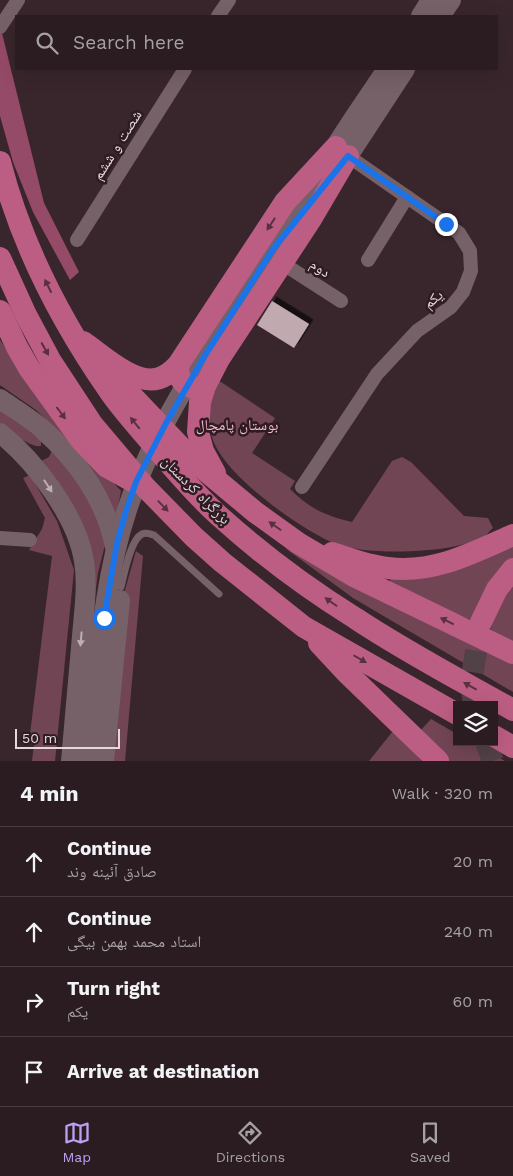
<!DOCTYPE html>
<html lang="en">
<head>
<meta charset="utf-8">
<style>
	body { margin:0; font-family:"Work Sans","Noto Naskh Arabic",sans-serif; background:#36292e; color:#f1f3f6 }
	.controls { position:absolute; right:15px; bottom:15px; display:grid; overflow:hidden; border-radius:0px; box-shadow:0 5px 20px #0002 }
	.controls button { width:45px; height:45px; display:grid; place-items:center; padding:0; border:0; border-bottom:1px solid #463a3f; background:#2a1c21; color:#f1f3f6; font:25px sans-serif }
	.scale { position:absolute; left:15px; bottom:12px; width:105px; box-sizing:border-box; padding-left:5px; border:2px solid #e4d8dc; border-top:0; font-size:14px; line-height:18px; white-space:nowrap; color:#e4d8dc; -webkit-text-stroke:4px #2e1c22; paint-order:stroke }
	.stop { position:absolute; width:15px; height:15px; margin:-11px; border:4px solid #1a73e8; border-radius:50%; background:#fff }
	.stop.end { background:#1a73e8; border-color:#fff; box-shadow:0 1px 5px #0008 }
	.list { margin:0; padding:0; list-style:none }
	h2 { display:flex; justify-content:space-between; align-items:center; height:65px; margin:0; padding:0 20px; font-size:21px }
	h2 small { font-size:16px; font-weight:400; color:#a5a1a5 }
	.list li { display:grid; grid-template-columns:32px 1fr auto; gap:15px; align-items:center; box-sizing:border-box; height:70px; padding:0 20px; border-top:1px solid #463a3f }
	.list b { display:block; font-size:19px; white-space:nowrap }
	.list p { margin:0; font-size:16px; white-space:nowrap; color:#a5a1a5 }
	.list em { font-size:16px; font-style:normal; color:#a5a1a5 }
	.icon { flex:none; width:28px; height:28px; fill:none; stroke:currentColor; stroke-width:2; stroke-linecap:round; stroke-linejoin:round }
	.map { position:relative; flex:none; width:513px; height:761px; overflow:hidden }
	.search { position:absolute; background:#2a1c21; box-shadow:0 5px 20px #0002; left:15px; right:15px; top:15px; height:55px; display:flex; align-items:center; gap:12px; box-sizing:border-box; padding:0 18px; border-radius:0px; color:#a5a1a5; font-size:19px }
	.sheet { height:345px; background:#2a1c21 }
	nav { display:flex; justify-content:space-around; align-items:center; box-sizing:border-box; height:70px; border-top:1px solid #463a3f; background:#2a1c21; font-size:14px; color:#a5a1a5 }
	nav a { display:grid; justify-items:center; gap:2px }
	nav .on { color:#bca0f2 }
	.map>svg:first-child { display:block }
	.green { fill:#724555 }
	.forest { fill:#954a67 }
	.building { fill:#c1a9b0; filter:url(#shadow) }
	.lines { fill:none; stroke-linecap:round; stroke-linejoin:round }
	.trunk-tunnel { stroke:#524146; stroke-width:22; stroke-dasharray:22 11; stroke-linecap:butt }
	.service { stroke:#776168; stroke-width:7 }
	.minor { stroke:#776168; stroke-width:14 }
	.secondary { stroke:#776168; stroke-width:20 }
	.trunk { stroke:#bc5e83; stroke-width:22 }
	.oneway { fill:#59303f }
	.oneway2 { fill:#beaeb3 }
	.route { stroke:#1a73e8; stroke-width:6 }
	.labels { text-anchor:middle; stroke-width:5; stroke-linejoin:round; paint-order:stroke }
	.street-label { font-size:15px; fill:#e4d8dc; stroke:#2e1c22 }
	.park-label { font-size:15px; fill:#f9b7cd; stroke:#2e1c22 }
</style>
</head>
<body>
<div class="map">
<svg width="513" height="761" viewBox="0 0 513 761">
	<defs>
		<filter id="shadow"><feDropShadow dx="4.5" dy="-4.5" stdDeviation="0" flood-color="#0009"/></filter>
	</defs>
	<rect width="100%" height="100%" fill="#38262c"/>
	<g class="green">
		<path d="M0 340 65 430 121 491 116 519 65 438 36 410 0 385Z"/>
		<path d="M215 378 275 418 252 453 295 481 290 489C311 509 323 515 352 522L392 461 402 457 411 462 464 516 488 518 493 528C490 530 488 534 485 536 456 554 367 556 336 544 301 530 223 475 212 437 206 417 211 398 215 378Z"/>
		<path d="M0 410 25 428 41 441V446C29 448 10 430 0 423Z"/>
		<path d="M54 446 65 456 108 533 98 573 94 603 39 462 49 457Z"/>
		<path d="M30 475 57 521 74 570 55 761H32L35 736 30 734 52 556 29 550 42 529 45 518 23 478Z"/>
		<path d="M513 545V562L474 621 389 587 391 575Z"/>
		<path d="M285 548 350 585 487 649 513 664V692L353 598Z"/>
		<path d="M136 551 143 556 125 761H110L125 590Z"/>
		<path d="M513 578V645L483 630Z"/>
		<path d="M431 719 457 734V742H472L505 761H448L420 731Z"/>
		<path d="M393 731 422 761H369Z"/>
	</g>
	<path class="forest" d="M0 25 44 203 79 272 70 280 33 212 13 162 0 116Z"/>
	<path class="building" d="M272 301 309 324 294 348 257 325Z"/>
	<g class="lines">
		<g class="trunk-tunnel">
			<path d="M474 705 471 682 481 622"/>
			<path d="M486 742 493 761"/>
		</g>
		<path class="service" d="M121 587C124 575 130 540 142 534 146 532 150 534 154 535L219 594"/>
		<g class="minor">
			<path d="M218 16 229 0"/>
			<path d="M0 27 18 0"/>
			<path d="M77 240 185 69"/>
			<path d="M368 260 407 197"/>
			<path d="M282 263 341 301"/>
			<path d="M302 487 377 374 417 331 451 307 463 292 471 271 470 251 459 233 348 156"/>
			<path d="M0 538 30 540"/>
		</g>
		<g class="secondary">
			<path d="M421 16 431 0"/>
			<path d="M440 16 451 0"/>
			<path d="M338 169 348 156 405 69"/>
			<path d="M0 399C13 408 28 417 41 428 77 459 106 500 115 547"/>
			<path d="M0 433C34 460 77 516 84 561 88 585 84 612 82 636 78 678 75 719 71 761"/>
			<path d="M88 761C99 677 100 591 127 510 157 419 216 338 268 258 292 222 313 183 336 146 352 120 370 95 387 69"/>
			<path d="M104 761 120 600"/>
		</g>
		<g class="trunk">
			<path d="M0 162C21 244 62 323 110 392 123 411 140 429 155 447 175 470 195 494 218 515 260 553 307 588 355 618 406 652 460 680 513 710"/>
			<path d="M0 258 26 315 50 360 92 424 146 488 194 537 222 562 304 627 457 714"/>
			<path d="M0 311 17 347 29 368 81 440 107 467 134 482"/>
			<path d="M83 342C104 356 140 392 166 375 171 372 175 368 178 365L285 202 336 147"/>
			<path d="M178 365C177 382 190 392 205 386"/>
			<path d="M116 379 195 462 255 512 298 543 354 576 513 653"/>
			<path d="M215 473 203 451 198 432 200 402 205 386 219 359 311 219 348 156"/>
			<path d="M332 553C351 559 369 566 388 568 433 574 473 553 513 535"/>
			<path d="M481 622 497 589 513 569"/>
			<path d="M319 643 346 672 438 761"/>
			<path d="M494 736 513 747"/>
		</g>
	</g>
	<defs><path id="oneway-solid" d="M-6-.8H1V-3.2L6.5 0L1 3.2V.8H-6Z" transform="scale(1.25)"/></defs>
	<g class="oneway">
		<use href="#oneway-solid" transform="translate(271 224) rotate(123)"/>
		<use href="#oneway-solid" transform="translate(48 286) rotate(-116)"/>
		<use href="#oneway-solid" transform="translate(45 349) rotate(61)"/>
		<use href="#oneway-solid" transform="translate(61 413) rotate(53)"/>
		<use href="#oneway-solid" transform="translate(135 423) rotate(-129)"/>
		<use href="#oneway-solid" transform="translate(163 506) rotate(46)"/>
		<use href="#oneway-solid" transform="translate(275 526) rotate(-145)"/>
		<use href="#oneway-solid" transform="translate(331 602) rotate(-145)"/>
		<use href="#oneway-solid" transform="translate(447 621) rotate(-154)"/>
		<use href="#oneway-solid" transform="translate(360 659) rotate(30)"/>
		<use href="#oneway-solid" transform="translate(470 686) rotate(-151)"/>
	</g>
	<g class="oneway2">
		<use href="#oneway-solid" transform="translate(48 486) rotate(57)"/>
		<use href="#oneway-solid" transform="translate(81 639) rotate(95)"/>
	</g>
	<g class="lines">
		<path class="route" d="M104 618 117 543 126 511 136 482 165 425 204 357 274 248 348 156 446 224"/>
	</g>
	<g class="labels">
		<g class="street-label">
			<text transform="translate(117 145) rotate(-58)" y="5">شصت و ششم</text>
			<text transform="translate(320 268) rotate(33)" y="5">دوم</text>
			<text transform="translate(433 299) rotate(-39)" y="5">یکم</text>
			<text transform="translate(196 490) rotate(45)" y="5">بزرگراه کردستان</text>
		</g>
		<g class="park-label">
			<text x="237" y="430">بوستان پامچال</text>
		</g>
	</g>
</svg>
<div class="controls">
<button><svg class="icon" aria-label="layers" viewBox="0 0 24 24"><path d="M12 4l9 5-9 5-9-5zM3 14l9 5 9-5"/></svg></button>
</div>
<div class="scale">50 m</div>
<div class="stop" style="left:104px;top:618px"></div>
<div class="stop end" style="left:446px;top:224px"></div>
<div class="search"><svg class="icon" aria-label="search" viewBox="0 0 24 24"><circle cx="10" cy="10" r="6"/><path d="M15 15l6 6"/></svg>Search here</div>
</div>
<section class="sheet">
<h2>4 min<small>Walk · 320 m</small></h2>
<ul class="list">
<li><svg class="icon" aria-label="ahead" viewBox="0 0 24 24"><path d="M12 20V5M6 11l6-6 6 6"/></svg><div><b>Continue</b><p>صادق آئینه وند</p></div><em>20 m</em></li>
<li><svg class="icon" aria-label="ahead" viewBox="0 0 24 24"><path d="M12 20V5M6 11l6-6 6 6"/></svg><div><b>Continue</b><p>استاد محمد بهمن بیگی</p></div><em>240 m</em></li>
<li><svg class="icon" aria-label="right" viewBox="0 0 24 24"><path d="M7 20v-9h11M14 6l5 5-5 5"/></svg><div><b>Turn right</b><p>یکم</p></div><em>60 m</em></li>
<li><svg class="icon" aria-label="arrive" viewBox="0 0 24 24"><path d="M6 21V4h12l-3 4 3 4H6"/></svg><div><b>Arrive at destination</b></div></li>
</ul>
</section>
<nav>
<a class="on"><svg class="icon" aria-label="map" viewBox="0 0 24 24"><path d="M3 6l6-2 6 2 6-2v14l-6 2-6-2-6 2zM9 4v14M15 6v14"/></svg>Map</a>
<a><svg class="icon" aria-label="directions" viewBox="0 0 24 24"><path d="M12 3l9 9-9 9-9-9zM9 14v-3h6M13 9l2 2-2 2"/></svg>Directions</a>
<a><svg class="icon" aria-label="saved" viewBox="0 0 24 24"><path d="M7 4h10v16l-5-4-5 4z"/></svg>Saved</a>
</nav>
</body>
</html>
